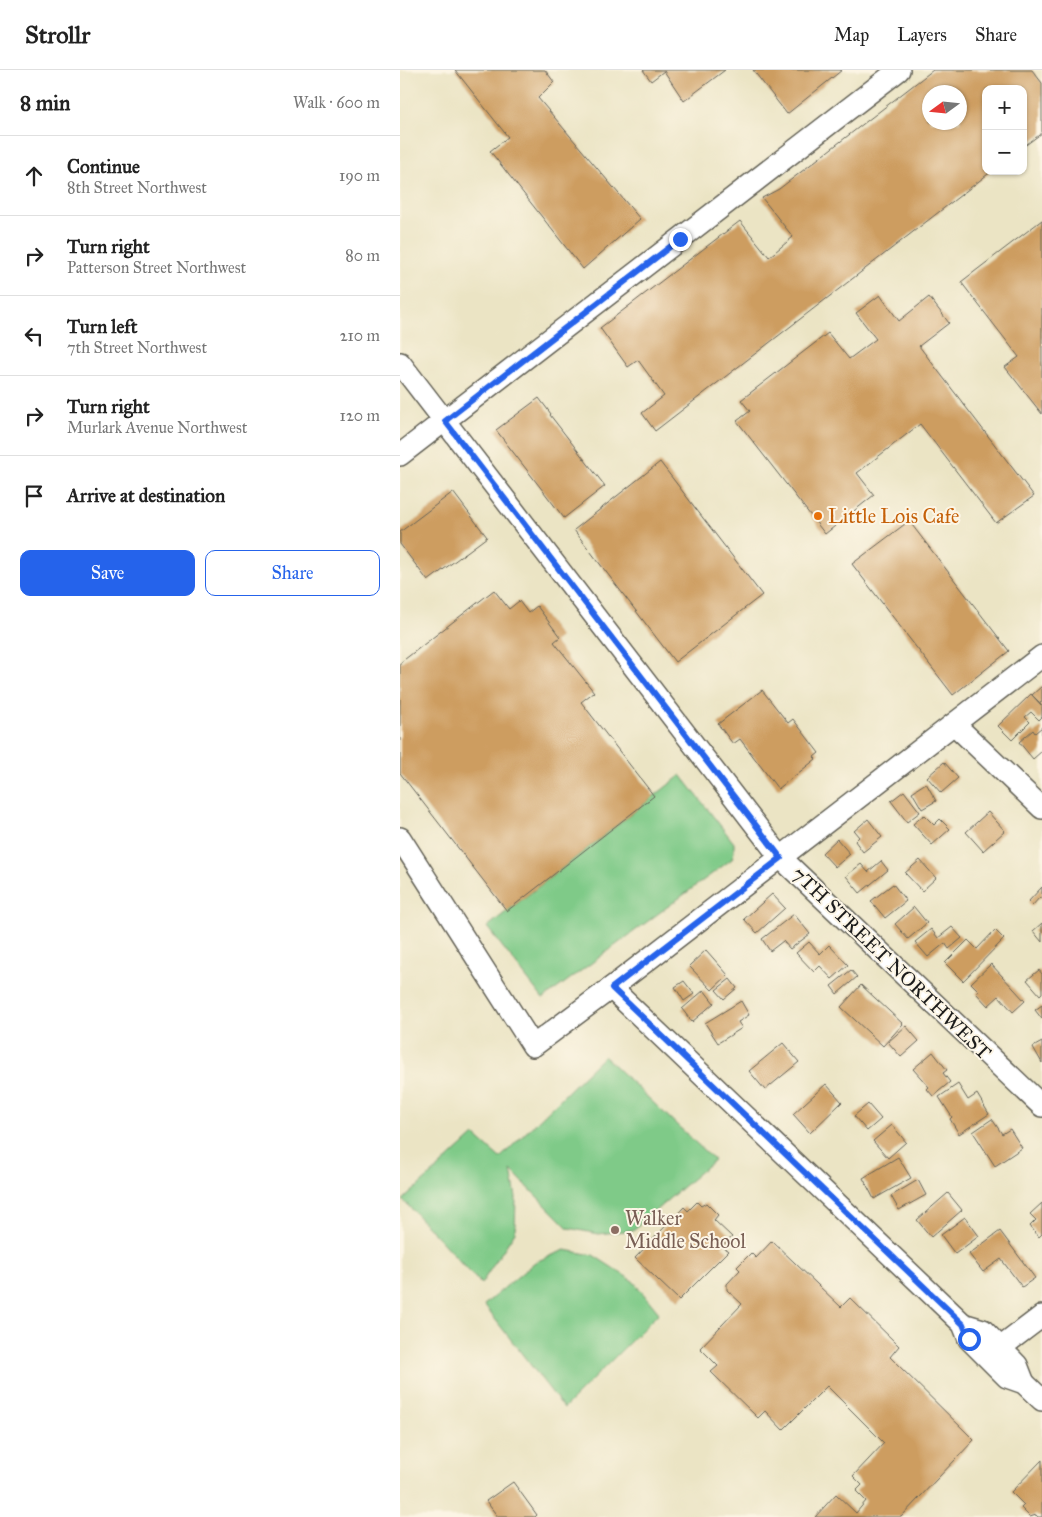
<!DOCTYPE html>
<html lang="en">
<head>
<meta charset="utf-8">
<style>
	body { margin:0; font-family:"IM FELL Great Primer",serif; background:#f2f2f2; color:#222 }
	.controls { position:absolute; right:15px; top:15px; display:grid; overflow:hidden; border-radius:10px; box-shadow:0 1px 4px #0004 }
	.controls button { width:45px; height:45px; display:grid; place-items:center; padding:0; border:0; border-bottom:1px solid #e0e0e0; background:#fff; color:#222; font:25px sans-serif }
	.compass { position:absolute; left:522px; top:15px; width:45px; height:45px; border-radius:50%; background:#fff; box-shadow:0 1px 4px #0004; rotate:255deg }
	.stop { position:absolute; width:15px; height:15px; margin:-11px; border:4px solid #2563eb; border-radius:50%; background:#fff }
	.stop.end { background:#2563eb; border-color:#fff; box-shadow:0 1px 5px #0008 }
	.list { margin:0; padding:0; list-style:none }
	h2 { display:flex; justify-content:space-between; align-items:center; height:65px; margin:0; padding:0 20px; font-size:21px }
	h2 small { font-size:16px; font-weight:400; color:#767676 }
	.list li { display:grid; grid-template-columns:32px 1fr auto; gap:15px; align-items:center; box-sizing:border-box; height:80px; padding:0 20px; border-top:1px solid #e0e0e0 }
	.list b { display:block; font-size:19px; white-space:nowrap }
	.list p { margin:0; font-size:16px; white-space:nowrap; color:#767676 }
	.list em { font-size:16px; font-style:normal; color:#767676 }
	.actions { display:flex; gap:10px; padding:15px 20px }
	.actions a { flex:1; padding:11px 0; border:1px solid #2563eb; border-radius:10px; text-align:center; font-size:18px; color:#2563eb }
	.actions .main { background:#2563eb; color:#fff }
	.icon { flex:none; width:28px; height:28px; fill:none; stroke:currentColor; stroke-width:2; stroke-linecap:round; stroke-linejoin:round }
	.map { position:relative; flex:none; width:642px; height:1447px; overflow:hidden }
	header { display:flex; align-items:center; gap:30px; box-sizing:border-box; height:70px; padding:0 25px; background:#fff; border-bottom:1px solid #e0e0e0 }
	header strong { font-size:24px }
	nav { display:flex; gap:28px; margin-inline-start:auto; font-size:18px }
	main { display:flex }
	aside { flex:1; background:#fff }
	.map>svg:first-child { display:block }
	.green { fill:#7fca88; stroke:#4e7352 }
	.building { fill:#cd9d61; fill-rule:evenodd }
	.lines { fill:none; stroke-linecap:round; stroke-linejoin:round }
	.minor-casing { stroke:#646257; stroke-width:24 }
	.minor { stroke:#fff; stroke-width:21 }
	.route { stroke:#2563eb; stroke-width:6 }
	.food-dot { fill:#e8710a; stroke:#fcf5e5; stroke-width:2 }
	.education-dot { fill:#8d6e63; stroke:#fcf5e5; stroke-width:2 }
	.labels { text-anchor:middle; stroke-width:4; stroke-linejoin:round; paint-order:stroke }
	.food-label { font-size:20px; fill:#c56008; stroke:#fcf5e5; text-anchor:start }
	.street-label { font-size:20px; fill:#1c1c1c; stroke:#fcf5e5 }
	.education-label { font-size:20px; fill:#785e54; stroke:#fcf5e5; text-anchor:start }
</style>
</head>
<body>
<header>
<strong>Strollr</strong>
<nav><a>Map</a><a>Layers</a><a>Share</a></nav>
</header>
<main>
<aside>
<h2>8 min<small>Walk · 600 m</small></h2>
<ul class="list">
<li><svg class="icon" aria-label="ahead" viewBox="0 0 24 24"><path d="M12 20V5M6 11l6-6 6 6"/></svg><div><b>Continue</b><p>8th Street Northwest</p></div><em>190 m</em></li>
<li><svg class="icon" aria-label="right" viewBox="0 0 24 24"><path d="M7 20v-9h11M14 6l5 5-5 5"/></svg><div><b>Turn right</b><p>Patterson Street Northwest</p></div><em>80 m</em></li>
<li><svg class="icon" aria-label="left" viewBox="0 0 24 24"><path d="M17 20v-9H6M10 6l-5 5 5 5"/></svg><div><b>Turn left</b><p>7th Street Northwest</p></div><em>210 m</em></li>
<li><svg class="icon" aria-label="right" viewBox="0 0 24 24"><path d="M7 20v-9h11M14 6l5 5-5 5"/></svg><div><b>Turn right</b><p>Murlark Avenue Northwest</p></div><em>120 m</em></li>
<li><svg class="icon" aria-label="arrive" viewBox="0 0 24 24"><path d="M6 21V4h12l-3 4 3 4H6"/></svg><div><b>Arrive at destination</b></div></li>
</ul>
<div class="actions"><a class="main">Save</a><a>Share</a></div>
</aside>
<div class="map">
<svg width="642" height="1447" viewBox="0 0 642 1447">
	<rect width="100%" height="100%" fill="#fcf5e5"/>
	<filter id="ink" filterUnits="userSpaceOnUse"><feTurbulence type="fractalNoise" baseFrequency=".02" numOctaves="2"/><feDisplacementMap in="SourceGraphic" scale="10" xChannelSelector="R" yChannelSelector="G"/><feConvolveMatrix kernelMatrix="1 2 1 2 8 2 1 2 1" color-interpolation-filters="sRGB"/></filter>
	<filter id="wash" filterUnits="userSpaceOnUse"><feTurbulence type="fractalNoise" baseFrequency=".0096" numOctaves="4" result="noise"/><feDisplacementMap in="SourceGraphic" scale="20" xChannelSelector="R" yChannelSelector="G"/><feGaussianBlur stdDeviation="1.12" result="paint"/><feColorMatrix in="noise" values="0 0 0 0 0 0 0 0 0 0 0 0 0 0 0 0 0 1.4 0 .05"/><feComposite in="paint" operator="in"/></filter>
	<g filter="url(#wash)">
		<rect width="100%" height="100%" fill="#ebe4c4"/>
		<g class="green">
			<path d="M281 705 334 773V782L332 789 143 929 87 857Z"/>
			<path d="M204 986 314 1090 233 1160 199 1164 168 1158 111 1100 116 1127 115 1162 81 1214 3 1130 74 1065 100 1088Z"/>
			<path d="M165 1180 193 1185 233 1211 259 1243 164 1338 84 1235 135 1192Z"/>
		</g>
		<g id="blocks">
			<g class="building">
				<path d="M55 0H145L154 12 138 28 240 149 183 199 90 81 108 67Z"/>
				<path d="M243 0H325L284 31 264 1 251 11Z"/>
				<path d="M353 0H442L387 44Z"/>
				<path d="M533 0H632L642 13V63L623 77V19H586V101H592L255 361 242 343 264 326 238 290 228 297 200 258 340 151 369 187 393 167 362 128 379 119ZM530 22H560V52H530Z"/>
				<path d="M642 150V344L605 297 619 287 561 212Z"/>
				<path d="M480 225 499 251 529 227 549 253 519 276 634 426 596 453 520 354 457 403 474 425 425 464 337 351 350 341 341 330 428 263 449 289 476 269 456 243Z"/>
				<path d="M139 328 151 344 150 345 205 416 164 448 96 360Z"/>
				<path d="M260 392 362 525 275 592 174 460Z"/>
				<path d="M53 422 87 467 28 511 0 474V462Z"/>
				<path d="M509 451 609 581 553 625 452 494Z"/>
				<path d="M94 520 109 539 119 531 128 543 137 536 160 567 154 572 194 622 181 632 254 726 107 841 0 703V593Z"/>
				<path d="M642 616V632L640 633 632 625Z"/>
				<path d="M362 620 388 653 393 649 419 683 414 687 416 689 378 719 340 669 333 674 318 654Z"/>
				<path d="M631 624 642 636V647L639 650 631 642 625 647 630 652 612 670 598 656Z"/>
				<path d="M642 657V681L633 689 619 672 633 660 635 663Z"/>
				<path d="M544 692 558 708 541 723 527 707Z"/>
				<path d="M526 713 536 731 522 739 512 722Z"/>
				<path d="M504 721 520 742 507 752 491 731Z"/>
				<path d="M588 742 605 761 583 781 566 762Z"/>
				<path d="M524 745 534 755 540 749 550 759 532 775 513 754Z"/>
				<path d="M468 749 482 767 463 782 455 771 459 767 454 761Z"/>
				<path d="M437 769 450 784 435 797 422 783Z"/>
				<path d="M520 790 536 808 522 821 505 803Z"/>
				<path d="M481 791 488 800 460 823 446 806 461 794 468 802Z"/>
				<path d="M493 814 506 831 485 848 471 831Z"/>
				<path d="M642 817V829L640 827 632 836 628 832Z"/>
				<path d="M372 824 385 838 357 863 344 849Z"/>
				<path d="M514 837 527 853 508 869 495 854Z"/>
				<path d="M394 844 410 864 390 879 383 871 370 881 362 869Z"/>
				<path d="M642 853V872L633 861Z"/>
				<path d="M552 857 562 868 549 879 545 873 528 887 515 872 531 859 538 868Z"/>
				<path d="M595 860 604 869 563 911 545 893 568 870 577 879Z"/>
				<path d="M409 872 420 884 429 875 448 895 432 909 420 896 414 902 396 883Z"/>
				<path d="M306 880 328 905 312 920 289 896Z"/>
				<path d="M591 894 625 931 613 942 599 926 588 936 576 923 579 921 571 913Z"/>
				<path d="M451 900 457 907 437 924 431 916Z"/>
				<path d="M639 900 642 904V923L640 925 627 910Z"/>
				<path d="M330 909 337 918 324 929 316 920Z"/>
				<path d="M284 911 294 924 284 931 275 917Z"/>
				<path d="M461 915 503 954 483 976 441 937Z"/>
				<path d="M304 920 314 933 292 952 282 939Z"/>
				<path d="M341 931 349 945 338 952 342 958 318 973 305 953Z"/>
				<path d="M642 935V949L635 940Z"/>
				<path d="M506 956 519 971 501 987 488 972Z"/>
				<path d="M642 972V993L633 977Z"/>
				<path d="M383 973 399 992 365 1020 349 1001Z"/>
				<path d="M533 982 547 1000 543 1003 550 1012 533 1026 527 1019 529 1017 513 999Z"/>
				<path d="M426 1014 442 1032 410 1063 393 1044Z"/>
				<path d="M558 1014 568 1030 577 1024 589 1044 559 1064 550 1049 552 1047 539 1027Z"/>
				<path d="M468 1034 481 1049 467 1061 454 1046Z"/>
				<path d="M592 1049 602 1064 610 1059 622 1078 595 1096 573 1062Z"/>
				<path d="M492 1055 506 1072 488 1088 473 1071Z"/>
				<path d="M498 1087 511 1108 474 1129 463 1108Z"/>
				<path d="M518 1110 526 1125 499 1140 491 1126Z"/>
				<path d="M548 1123 562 1140 531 1167 517 1150Z"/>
				<path d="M297 1132 301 1136 306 1133 318 1145 314 1150 332 1167 322 1176 328 1181 279 1230 235 1188 284 1137 288 1141Z"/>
				<path d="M642 1133V1164L639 1167 630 1156 636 1150 630 1144Z"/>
				<path d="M565 1147 579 1166 555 1184 541 1165Z"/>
				<path d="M600 1161 635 1208 622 1217 601 1189 583 1202 569 1184Z"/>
				<path d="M372 1171 441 1237 450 1228 499 1276 490 1287 574 1370 501 1447H415L436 1424 456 1443 466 1431 456 1421 462 1415 453 1406 484 1373 427 1316 383 1360 365 1341 358 1348 311 1302 318 1296 300 1278 342 1234 327 1220V1214L340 1200 337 1197 351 1183 356 1188Z"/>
				<path d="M642 1390V1447H638L636 1445 630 1447 621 1438 624 1435 611 1422Z"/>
				<path d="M113 1412 137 1445 135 1447H98L86 1431Z"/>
			</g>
		</g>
	</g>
	<g filter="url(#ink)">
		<use href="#blocks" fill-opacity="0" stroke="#646257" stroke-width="1"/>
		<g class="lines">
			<g class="minor-casing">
				<g id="minor">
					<path d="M0 293 381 788 642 1036"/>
					<path d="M0 385 499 0"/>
					<path d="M554 654 642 738"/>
					<path d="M0 768 133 976 211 918 642 586"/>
					<path d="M211 918 563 1254 569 1269 607 1307 624 1313 642 1330"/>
					<path d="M563 1254 583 1260 617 1295 624 1313"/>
					<path d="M600 1278 642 1246"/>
				</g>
			</g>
			<use href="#minor" class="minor"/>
		</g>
	</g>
	<g class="lines" filter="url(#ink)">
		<path class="route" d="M280 169 45 351 381 788 212 918 563 1254 569 1269"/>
	</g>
	<circle class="food-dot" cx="418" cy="446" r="5"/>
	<circle class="education-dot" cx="215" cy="1160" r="5"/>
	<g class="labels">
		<g class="food-label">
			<text x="428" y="453">Little Lois Cafe</text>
		</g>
		<g class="street-label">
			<text transform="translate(492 893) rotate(44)" y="7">7TH STREET NORTHWEST</text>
		</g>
		<g class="education-label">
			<text x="225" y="1155">Walker<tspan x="225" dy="23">Middle School</tspan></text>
		</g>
	</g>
</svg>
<div class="controls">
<button>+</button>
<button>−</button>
</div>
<svg class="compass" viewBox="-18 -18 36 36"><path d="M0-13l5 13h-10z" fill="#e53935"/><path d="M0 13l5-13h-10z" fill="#767676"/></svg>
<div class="stop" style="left:569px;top:1269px"></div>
<div class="stop end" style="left:280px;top:169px"></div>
</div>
</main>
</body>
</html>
